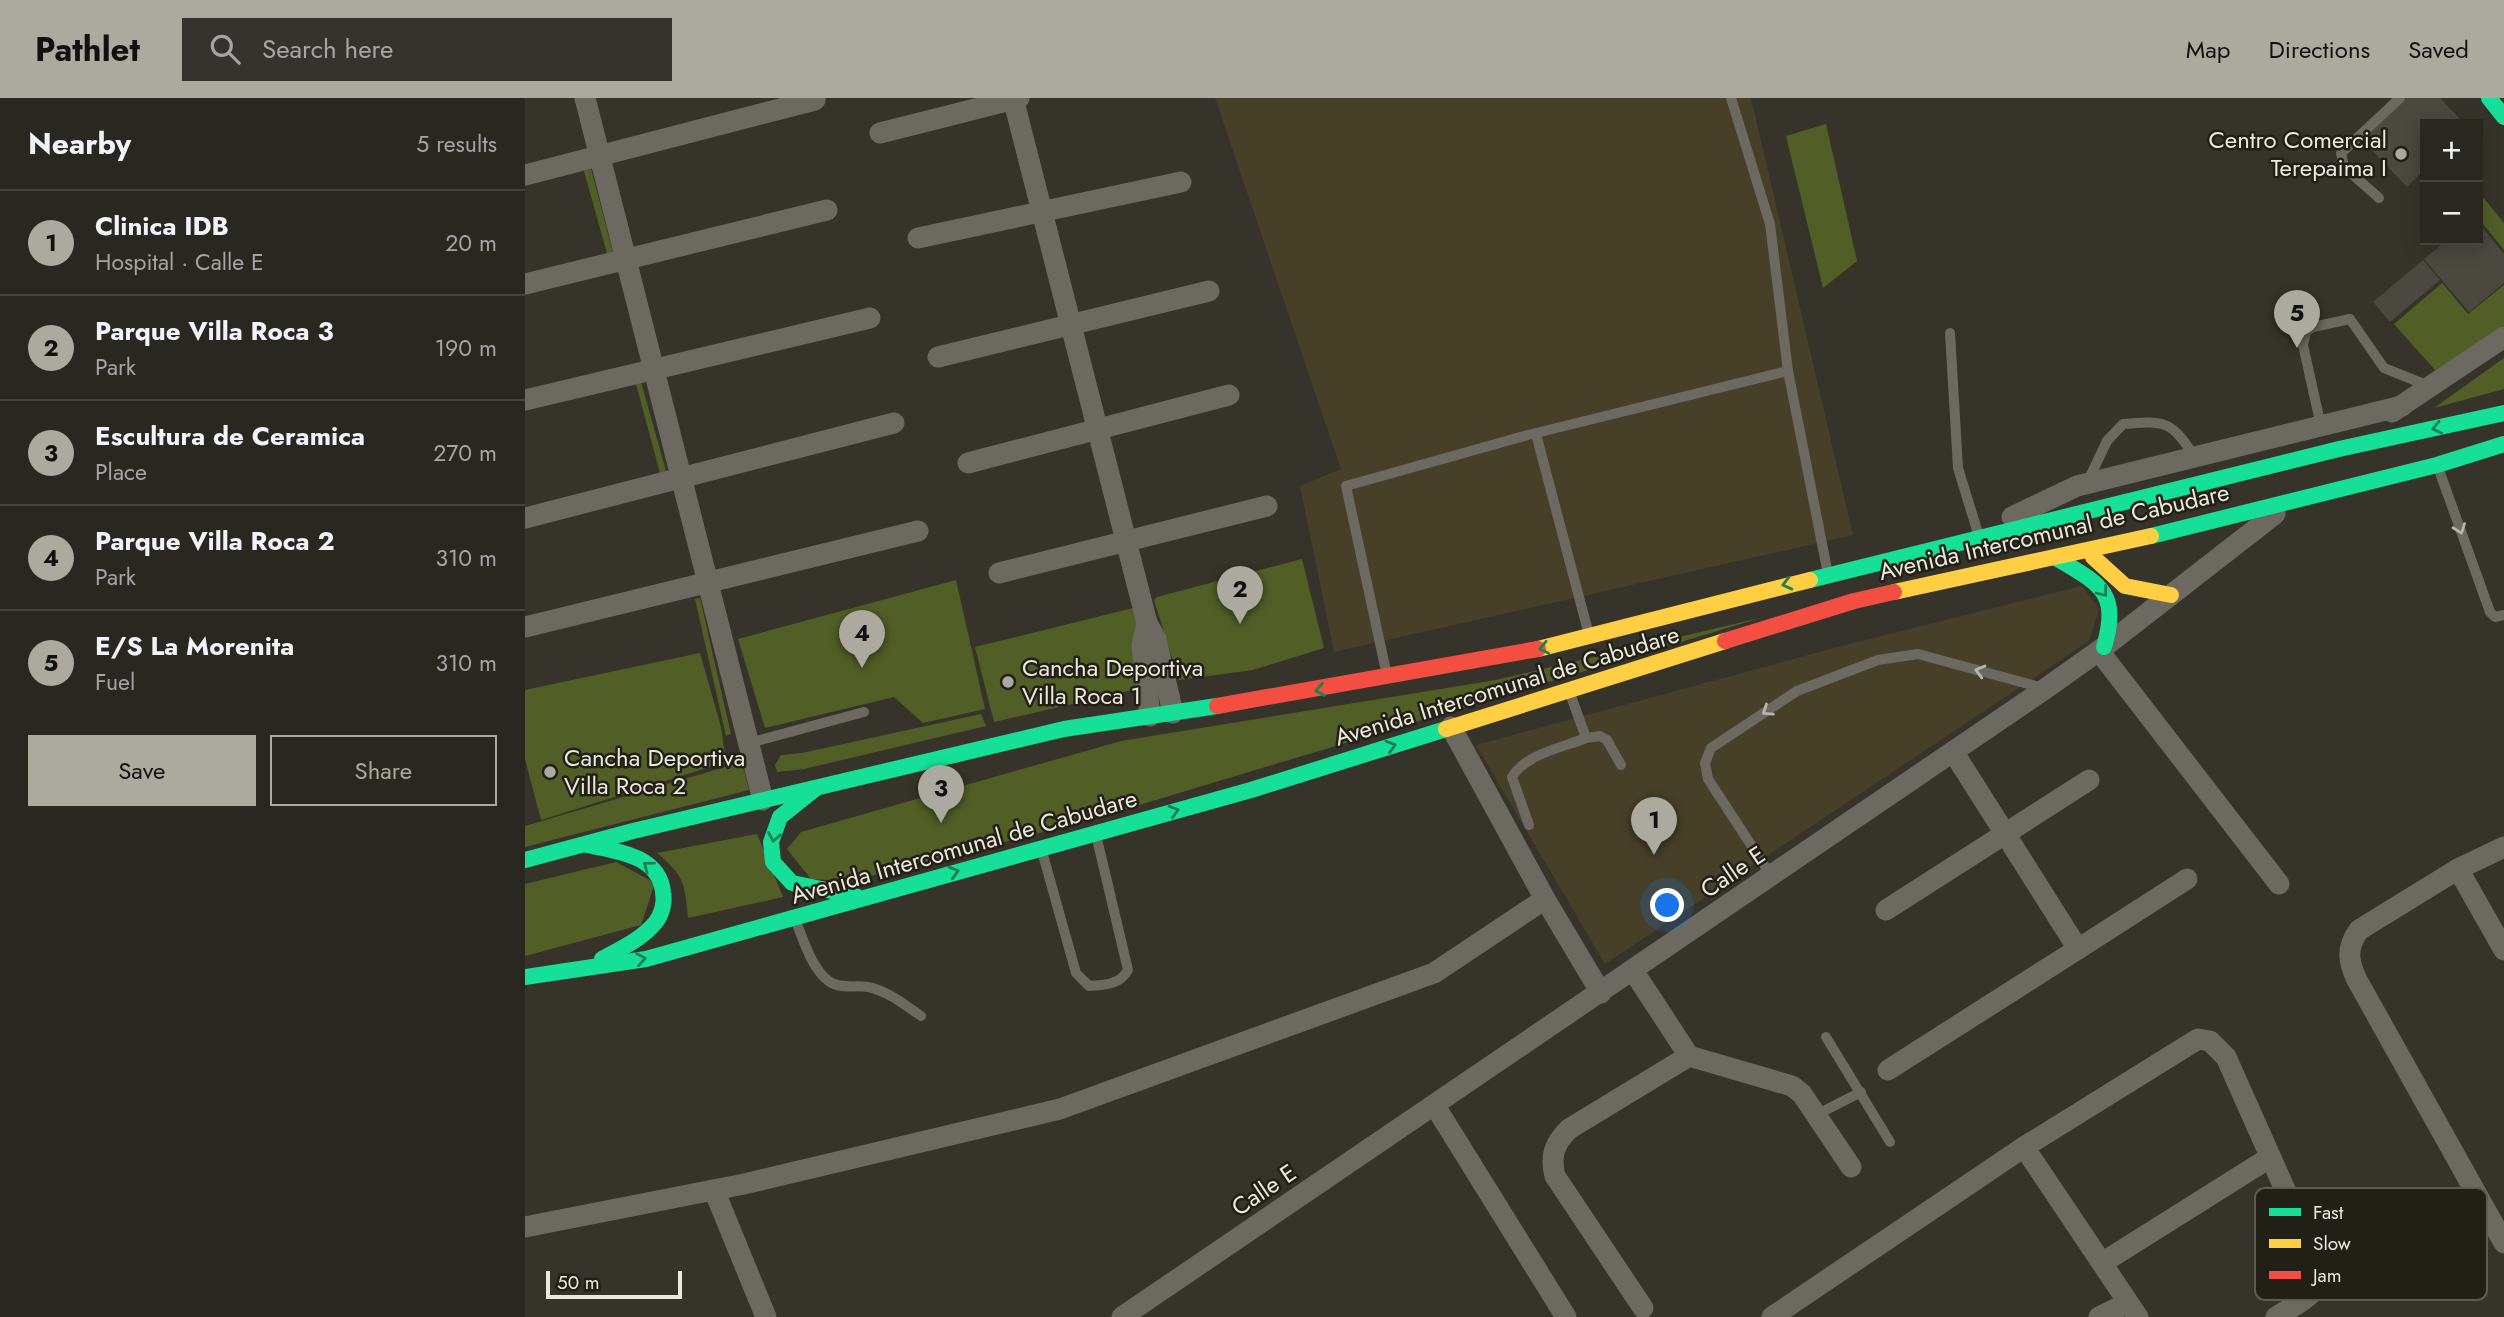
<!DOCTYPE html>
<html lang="en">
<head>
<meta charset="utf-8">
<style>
	body { margin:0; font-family:Jost,sans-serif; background:#34332d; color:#f1f3f6 }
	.controls { position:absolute; right:21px; top:21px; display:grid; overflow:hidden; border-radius:0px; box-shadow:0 4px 18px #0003 }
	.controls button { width:63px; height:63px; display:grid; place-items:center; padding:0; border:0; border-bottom:2px solid #44443e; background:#282720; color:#f1f3f6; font:35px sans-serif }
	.scale { position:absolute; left:21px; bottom:18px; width:136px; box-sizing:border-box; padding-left:7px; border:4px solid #ebe8dd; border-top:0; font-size:19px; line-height:24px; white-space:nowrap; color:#ebe8dd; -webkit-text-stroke:5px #211f16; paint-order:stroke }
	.you { position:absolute; left:1143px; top:808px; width:24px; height:24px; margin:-18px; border:5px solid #fff; border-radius:50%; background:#1a73e8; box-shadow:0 0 0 10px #1a73e833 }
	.badge { display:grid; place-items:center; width:46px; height:46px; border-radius:50%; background:#aca99e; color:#111; font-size:23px; font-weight:700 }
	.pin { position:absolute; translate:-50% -58px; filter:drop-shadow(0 2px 4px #0008) }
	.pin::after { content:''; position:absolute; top:37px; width:24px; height:21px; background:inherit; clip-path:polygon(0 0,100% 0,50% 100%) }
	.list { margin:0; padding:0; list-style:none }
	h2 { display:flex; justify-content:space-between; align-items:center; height:91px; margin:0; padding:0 28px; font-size:30px }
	h2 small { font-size:23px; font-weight:400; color:#a5a5a5 }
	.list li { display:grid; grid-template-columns:46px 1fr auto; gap:21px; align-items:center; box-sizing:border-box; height:105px; padding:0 28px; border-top:2px solid #44443e }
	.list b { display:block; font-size:26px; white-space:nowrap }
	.list p { margin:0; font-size:23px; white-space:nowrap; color:#a5a5a5 }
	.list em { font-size:23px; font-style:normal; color:#a5a5a5 }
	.actions { display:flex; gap:14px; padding:21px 28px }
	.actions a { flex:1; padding:16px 0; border:2px solid #aca99e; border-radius:0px; text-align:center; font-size:24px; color:#aca99e }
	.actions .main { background:#aca99e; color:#111 }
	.icon { flex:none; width:38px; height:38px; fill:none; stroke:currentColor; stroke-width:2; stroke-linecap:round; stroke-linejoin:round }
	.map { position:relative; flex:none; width:1979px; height:1219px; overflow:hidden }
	header { display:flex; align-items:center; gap:42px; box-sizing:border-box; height:98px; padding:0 35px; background:#aca99e; color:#111 }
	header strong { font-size:33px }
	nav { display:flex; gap:38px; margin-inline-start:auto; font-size:24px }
	.search { width:490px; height:63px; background:#34332d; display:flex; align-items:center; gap:18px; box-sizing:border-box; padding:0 24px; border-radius:0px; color:#a5a5a5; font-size:26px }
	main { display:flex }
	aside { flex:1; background:#282720 }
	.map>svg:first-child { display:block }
	.built { fill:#464028 }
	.green { fill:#515f26 }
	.building { fill:#4b4840 }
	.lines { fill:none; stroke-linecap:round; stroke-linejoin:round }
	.lane { stroke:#6b6960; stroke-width:10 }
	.street { stroke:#6b6960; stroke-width:21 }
	.fast { stroke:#16e098; stroke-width:16 }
	.slow { stroke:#ffcf43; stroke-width:16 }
	.jam { stroke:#f24e42; stroke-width:16 }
	.oneway { stroke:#1c8057 }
	.oneway2 { stroke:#b8b5ab }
	.poi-dot { fill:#aca99e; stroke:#211f16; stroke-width:2.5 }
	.labels { text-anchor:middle; stroke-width:5; stroke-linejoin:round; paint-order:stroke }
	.poi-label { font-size:24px; fill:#ebe8dd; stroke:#211f16; text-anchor:start }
	.street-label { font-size:24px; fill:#ebe8dd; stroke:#211f16 }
	.key { fill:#211f16; stroke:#5e5b52; stroke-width:2 }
	.key-label { font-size:19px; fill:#ebe8dd }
</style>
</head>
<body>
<header>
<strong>Pathlet</strong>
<div class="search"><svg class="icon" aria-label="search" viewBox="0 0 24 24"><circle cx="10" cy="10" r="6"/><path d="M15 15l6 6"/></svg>Search here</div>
<nav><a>Map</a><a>Directions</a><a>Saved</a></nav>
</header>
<main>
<aside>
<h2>Nearby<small>5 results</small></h2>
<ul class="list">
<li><span class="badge">1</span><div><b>Clinica IDB</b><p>Hospital · Calle E</p></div><em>20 m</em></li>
<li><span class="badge">2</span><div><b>Parque Villa Roca 3</b><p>Park</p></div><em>190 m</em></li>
<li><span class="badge">3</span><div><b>Escultura de Ceramica</b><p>Place</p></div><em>270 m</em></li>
<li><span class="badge">4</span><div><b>Parque Villa Roca 2</b><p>Park</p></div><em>310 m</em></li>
<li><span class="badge">5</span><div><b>E/S La Morenita</b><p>Fuel</p></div><em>310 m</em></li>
</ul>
<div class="actions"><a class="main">Save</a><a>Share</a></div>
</aside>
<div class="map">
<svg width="1979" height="1219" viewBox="0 0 1979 1219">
	<rect width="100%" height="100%" fill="#36342a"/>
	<g class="built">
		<path d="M690 0H1226L1328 437 809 554 775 388 816 371Z"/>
		<path d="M1557 488 1574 511 1564 543 1080 866 951 647 1309 550Z"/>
	</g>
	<g class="green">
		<path d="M1301 26 1332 163 1298 190 1261 38Z"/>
		<path d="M66 71 89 158 83 159 59 73Z"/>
		<path d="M1957 98 1979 125V152L1953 120Z"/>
		<path d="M1917 185 1943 216 1979 187V228L1911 273 1869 226Z"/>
		<path d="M1979 260V291L1909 310Z"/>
		<path d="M116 284 141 373 135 375 111 286Z"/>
		<path d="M777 461 799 550 728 572 654 582 629 502 632 499Z"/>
		<path d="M431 482 460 611 398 625 369 599 240 630 213 541Z"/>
		<path d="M175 500 206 636 201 638 170 501Z"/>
		<path d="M608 510 629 587 469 624 450 549Z"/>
		<path d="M1239 519 558 724 326 783 286 781 262 751 276 734 596 643 971 582Z"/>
		<path d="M175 555 196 629 201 664 16 722 0 661V592Z"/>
		<path d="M456 616 461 628 279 671 252 674 250 667 256 657 277 655Z"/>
		<path d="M217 664 224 692 0 749V728Z"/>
		<path d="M232 736 258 799 163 820C160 786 159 777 132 755Z"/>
		<path d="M91 764 130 785 116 827 0 858V786Z"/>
	</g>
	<g class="building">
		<path d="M1881 0H1915L1940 26H1900V71L1882 89 1837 42Z"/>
		<path d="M1953 124 1979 156V185L1944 214 1899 161 1922 142H1953Z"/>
		<path d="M1898 162 1915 182 1865 224 1848 204Z"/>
	</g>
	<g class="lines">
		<g class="lane">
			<path d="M1206 0 1245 126 1263 273"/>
			<path d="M1854 100 1819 69 1816 55 1875 0"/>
			<path d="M1425 235 1433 370 1452 432"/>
			<path d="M1796 328 1778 247 1781 234 1788 229 1825 221 1859 270 1904 288"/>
			<path d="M1011 336 1063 533"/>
			<path d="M1914 372 1965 514 1970 519 1979 517"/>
			<path d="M1562 385 1582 343 1598 326C1641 322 1646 323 1670 359"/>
			<path d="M861 573 821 388 1003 337 1263 273 1302 471"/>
			<path d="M1061 640 1075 638 1082 642 1096 667"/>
			<path d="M224 645 339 614"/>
			<path d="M1004 727 987 679C1001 656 1036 650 1061 640L1046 598"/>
			<path d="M518 757 551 875 564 888C579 887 595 887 603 872L572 741"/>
			<path d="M1247 779 1183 681 1180 665 1186 650 1272 593 1353 562 1393 556 1518 590"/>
			<path d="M272 826C279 844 288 873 305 884 316 891 331 887 343 889 363 893 380 907 396 918"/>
			<path d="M1301 939 1365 1044"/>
			<path d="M1291 1017 1336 994"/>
		</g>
		<g class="street">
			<path d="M60 0 238 702"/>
			<path d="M488 0 622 525 631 541 648 615"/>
			<path d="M355 35 494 0"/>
			<path d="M0 77 290 2"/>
			<path d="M393 140 656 84"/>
			<path d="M0 186 302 112"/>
			<path d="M413 259 684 193"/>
			<path d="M0 302 345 220"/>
			<path d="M1867 314 1979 239"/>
			<path d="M443 365 704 297"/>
			<path d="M1487 419 1552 388 1877 308"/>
			<path d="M0 420 369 325"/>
			<path d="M474 475 742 408"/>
			<path d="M622 525 617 547 625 618"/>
			<path d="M0 529 393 433"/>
			<path d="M1574 553 1754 786"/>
			<path d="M926 629 1020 801 1076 895"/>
			<path d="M1979 749 1933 771 1834 832C1821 850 1823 863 1832 882L1979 1145"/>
			<path d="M1933 771 1979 852"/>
			<path d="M1361 812 1564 682"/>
			<path d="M1553 851 1662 781"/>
			<path d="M1109 874 1164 958 1267 988 1277 996 1326 1069"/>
			<path d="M1363 972 1553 851 1429 655"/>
			<path d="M910 1008 1041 1219"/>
			<path d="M1499 1049 1613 1219"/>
			<path d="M189 1092 241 1219"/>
			<path d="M0 1129 219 1086 535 1011 909 875 1020 801"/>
			<path d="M1577 1165 1744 1060"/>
			<path d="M1118 1210 1030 1078C1025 1058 1029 1046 1044 1031L1164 958"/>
			<path d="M597 1219 1520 591 1579 549 1750 416"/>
			<path d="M1247 1219 1499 1049 1673 941 1685 943 1701 959 1795 1170C1799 1196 1769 1207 1751 1219"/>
			<path d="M1574 1219 1603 1205"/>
		</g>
		<g class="fast">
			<path d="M1964 0 1979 19"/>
			<path d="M1626 438 1912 367 1979 346"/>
			<path d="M1531 460C1575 486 1595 494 1579 549"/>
			<path d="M1285 482 1814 351 1979 315"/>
			<path d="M290 691 255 719 246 744 248 764 267 785 331 798"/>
			<path d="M62 747C91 753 134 757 138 794 140 804 137 817 130 825 117 841 95 851 77 861"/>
			<path d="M0 762 108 733 539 631 692 608"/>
			<path d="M0 879 121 861 726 692 921 631"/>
		</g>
		<g class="slow">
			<path d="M1568 459 1600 488 1646 497"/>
			<path d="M1369 494 1626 438"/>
			<path d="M1013 551 1285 482"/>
			<path d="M921 631 1200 543"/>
		</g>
		<g class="jam">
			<path d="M1200 543 1329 503 1369 494"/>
			<path d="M692 608 1013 551"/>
		</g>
	</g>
	<defs><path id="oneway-chevron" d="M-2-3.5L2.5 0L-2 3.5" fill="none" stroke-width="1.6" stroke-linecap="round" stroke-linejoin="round" transform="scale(1.75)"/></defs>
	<g class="oneway">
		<use href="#oneway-chevron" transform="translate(1912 330) rotate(168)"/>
		<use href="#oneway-chevron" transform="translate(1262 486) rotate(166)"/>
		<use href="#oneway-chevron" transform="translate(1578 494) rotate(52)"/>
		<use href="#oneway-chevron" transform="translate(1019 550) rotate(168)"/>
		<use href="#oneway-chevron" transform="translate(795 592) rotate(170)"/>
		<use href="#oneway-chevron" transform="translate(866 648) rotate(-17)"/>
		<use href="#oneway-chevron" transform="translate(649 713) rotate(-16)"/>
		<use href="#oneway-chevron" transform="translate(249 739) rotate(100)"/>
		<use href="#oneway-chevron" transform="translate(123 768) rotate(-143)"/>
		<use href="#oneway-chevron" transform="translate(429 774) rotate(-16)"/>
		<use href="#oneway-chevron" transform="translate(116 861) rotate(-10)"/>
	</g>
	<g class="oneway2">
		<use href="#oneway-chevron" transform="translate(1935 431) rotate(70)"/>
		<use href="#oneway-chevron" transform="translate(1455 573) rotate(-165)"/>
		<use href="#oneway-chevron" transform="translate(1242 613) rotate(146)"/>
	</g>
	<g class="poi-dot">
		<circle cx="1876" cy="56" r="7"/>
		<circle cx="483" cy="584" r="7"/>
		<circle cx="25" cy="674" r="7"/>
	</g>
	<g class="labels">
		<g class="poi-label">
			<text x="1862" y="50" text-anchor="end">Centro Comercial<tspan x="1862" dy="28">Terepaima I</tspan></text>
			<text x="497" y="578">Cancha Deportiva<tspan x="497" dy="28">Villa Roca 1</tspan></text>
			<text x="39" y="668">Cancha Deportiva<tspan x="39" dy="28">Villa Roca 2</tspan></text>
		</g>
		<g class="street-label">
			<text transform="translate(1529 434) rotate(-13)" y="8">Avenida Intercomunal de Cabudare</text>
			<text transform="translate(982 588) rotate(-17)" y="8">Avenida Intercomunal de Cabudare</text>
			<text transform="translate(439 749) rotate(-16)" y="8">Avenida Intercomunal de Cabudare</text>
			<text transform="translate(1208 774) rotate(-34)" y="8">Calle E</text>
			<text transform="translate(739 1092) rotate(-34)" y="8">Calle E</text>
		</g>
	</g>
	<rect x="1730" y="1090" width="232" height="112" rx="10" class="key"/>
	<rect x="1744" y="1110" width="32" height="8" fill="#16e098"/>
	<rect x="1744" y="1141" width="32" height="9" fill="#ffcf43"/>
	<rect x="1744" y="1173" width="32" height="8" fill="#f24e42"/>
	<g class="key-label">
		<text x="1788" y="1121">Fast</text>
		<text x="1788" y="1152">Slow</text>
		<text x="1788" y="1184">Jam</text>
	</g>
</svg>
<div class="controls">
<button>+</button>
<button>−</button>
</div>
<div class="scale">50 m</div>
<div class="you"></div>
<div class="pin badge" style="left:1129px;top:757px">1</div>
<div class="pin badge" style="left:715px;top:526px">2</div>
<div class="pin badge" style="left:416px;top:725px">3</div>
<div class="pin badge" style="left:337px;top:570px">4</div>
<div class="pin badge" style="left:1772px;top:250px">5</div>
</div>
</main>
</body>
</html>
